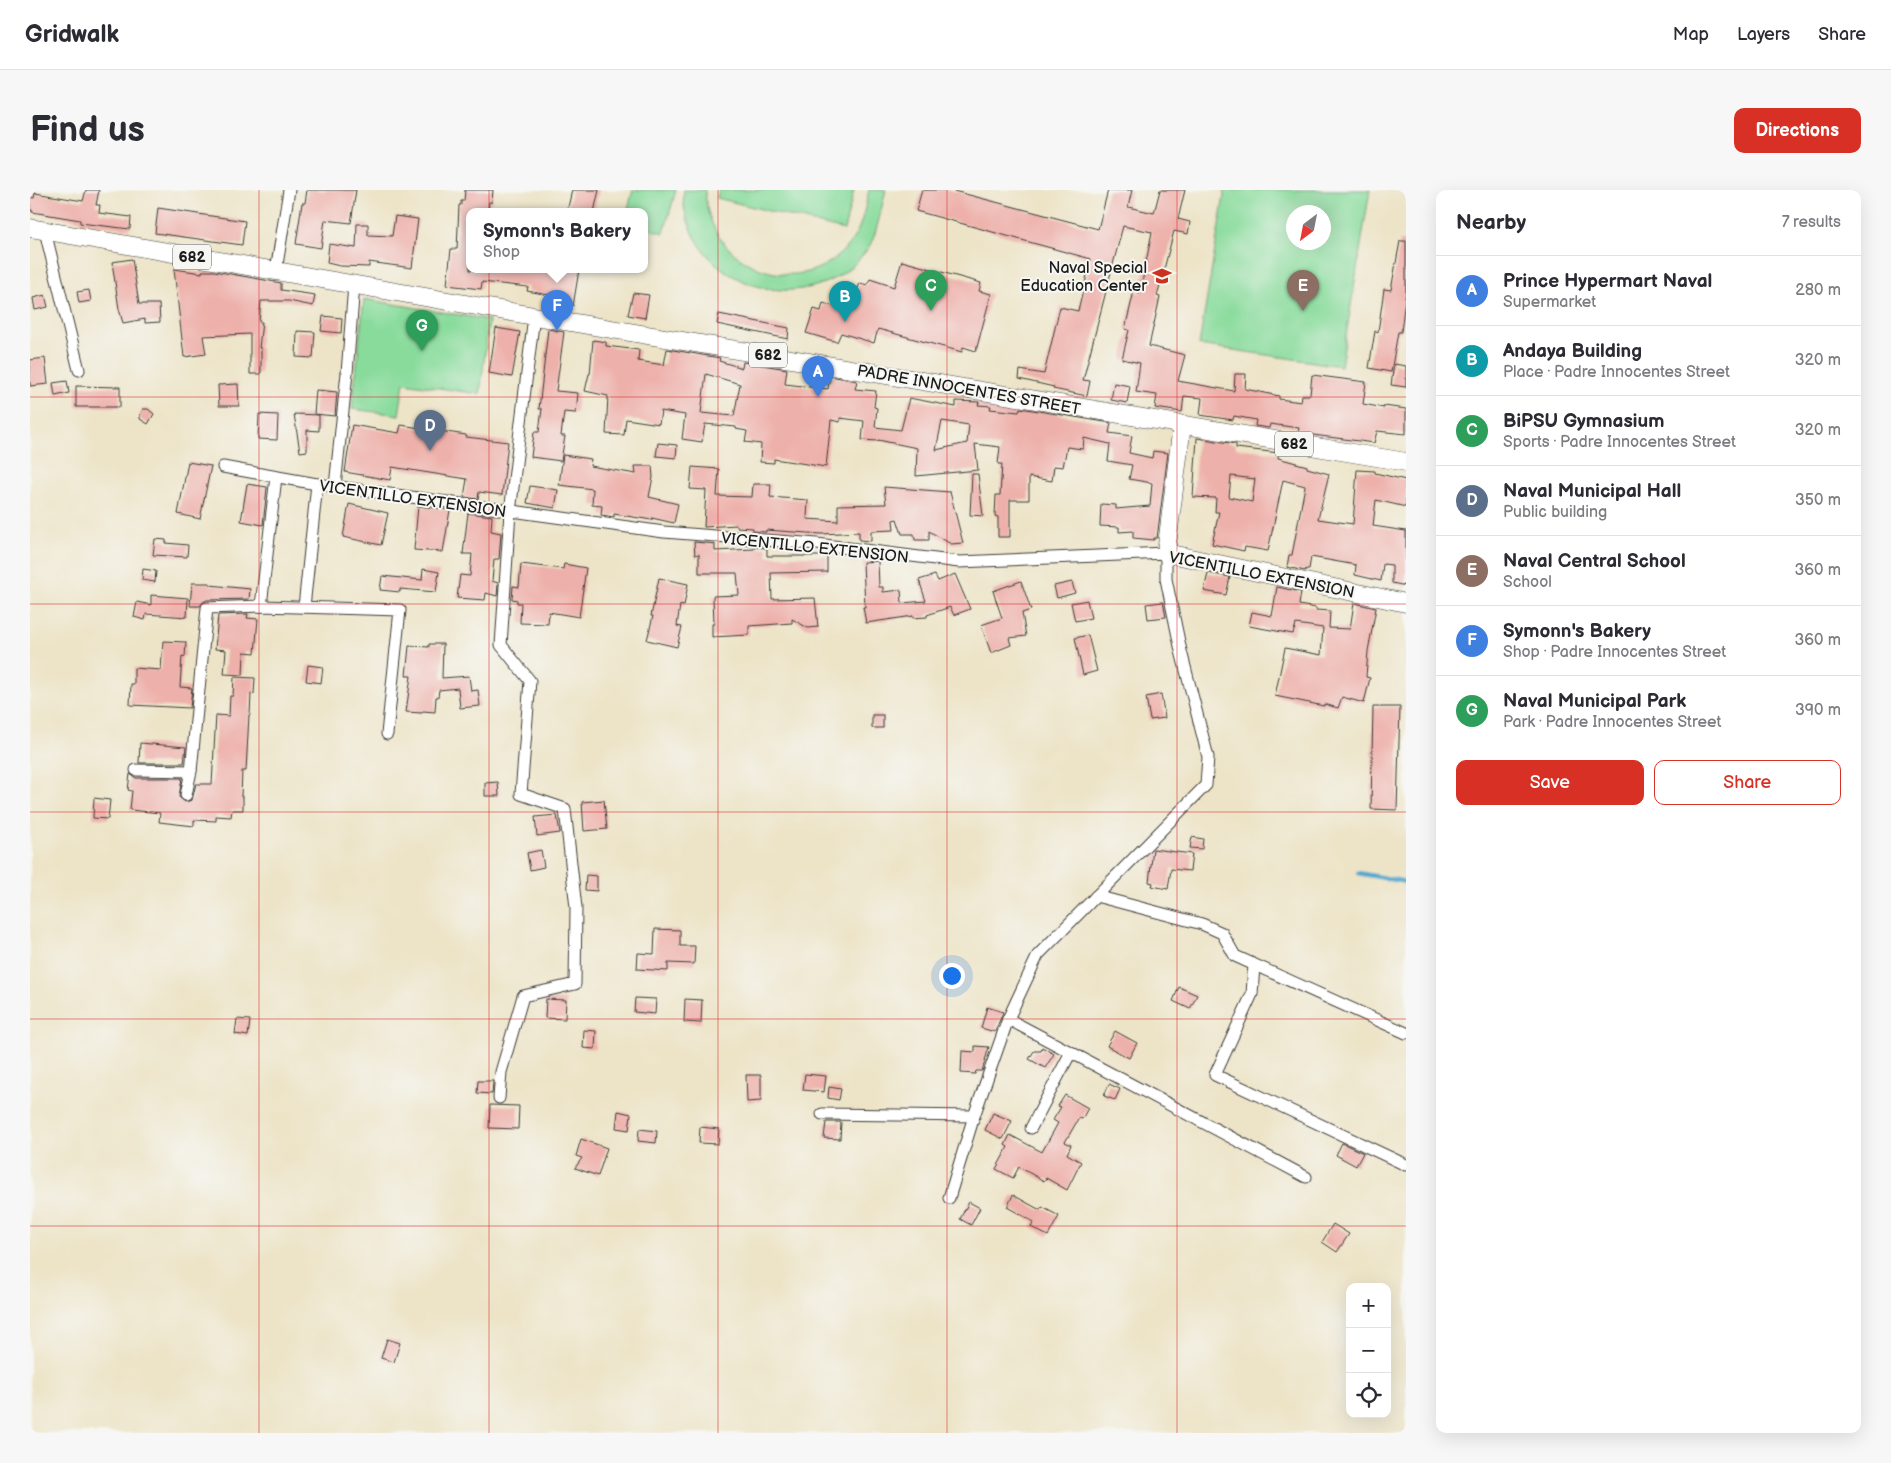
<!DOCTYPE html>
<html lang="en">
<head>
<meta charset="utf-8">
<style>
	body { margin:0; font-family:"Balsamiq Sans",sans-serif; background:#f7f7f7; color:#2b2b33 }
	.controls { position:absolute; right:15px; bottom:15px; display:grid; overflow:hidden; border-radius:10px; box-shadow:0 5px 20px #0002 }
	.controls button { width:45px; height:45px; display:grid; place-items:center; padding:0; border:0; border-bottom:1px solid #e1e1e2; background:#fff; color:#2b2b33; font:25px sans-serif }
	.compass { position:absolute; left:1256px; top:15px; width:45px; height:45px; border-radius:50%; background:#fff; box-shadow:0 5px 20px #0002; rotate:212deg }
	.you { position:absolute; left:921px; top:785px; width:18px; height:18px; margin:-12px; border:4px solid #fff; border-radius:50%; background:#1a73e8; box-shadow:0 0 0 8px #1a73e833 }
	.badge { display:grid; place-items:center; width:32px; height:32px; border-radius:50%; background:#d93025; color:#fff; font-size:16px; font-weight:700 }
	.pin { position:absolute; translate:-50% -41px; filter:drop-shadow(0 1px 2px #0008) }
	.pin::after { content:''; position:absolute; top:26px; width:18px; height:15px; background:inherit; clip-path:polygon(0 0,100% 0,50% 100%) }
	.popup { position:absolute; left:436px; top:18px; width:182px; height:65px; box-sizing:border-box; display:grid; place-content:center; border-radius:10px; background:#fff; filter:drop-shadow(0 1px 4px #0005); font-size:16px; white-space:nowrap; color:#7c7c81 }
	.popup b { font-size:19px; color:#2b2b33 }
	.popup::after { content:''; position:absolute; left:50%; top:100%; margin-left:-10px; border:10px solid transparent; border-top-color:#fff }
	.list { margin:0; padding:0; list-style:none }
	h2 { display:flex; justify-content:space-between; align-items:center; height:65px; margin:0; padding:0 20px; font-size:21px }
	h2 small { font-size:16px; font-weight:400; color:#7c7c81 }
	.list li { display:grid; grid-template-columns:32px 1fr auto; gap:15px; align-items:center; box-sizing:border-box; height:70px; padding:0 20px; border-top:1px solid #e1e1e2 }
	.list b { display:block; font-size:19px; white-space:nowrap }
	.list p { margin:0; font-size:16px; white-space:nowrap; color:#7c7c81 }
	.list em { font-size:16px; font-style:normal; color:#7c7c81 }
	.actions { display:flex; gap:10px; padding:15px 20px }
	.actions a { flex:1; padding:11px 0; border:1px solid #d93025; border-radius:10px; text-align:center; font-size:18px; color:#d93025 }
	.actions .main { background:#d93025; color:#fff }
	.icon { flex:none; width:28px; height:28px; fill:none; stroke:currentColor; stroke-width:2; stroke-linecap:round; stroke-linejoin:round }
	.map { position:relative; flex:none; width:1376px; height:1243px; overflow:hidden; border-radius:10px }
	header { display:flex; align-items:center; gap:30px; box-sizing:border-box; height:70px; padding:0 25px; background:#fff; border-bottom:1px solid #e1e1e2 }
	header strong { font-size:24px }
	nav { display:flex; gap:28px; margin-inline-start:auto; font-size:18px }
	.intro { display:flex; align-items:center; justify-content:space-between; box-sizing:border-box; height:120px; padding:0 30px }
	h1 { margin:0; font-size:35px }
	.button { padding:12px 22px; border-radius:10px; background:#d93025; color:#fff; font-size:18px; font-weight:700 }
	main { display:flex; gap:30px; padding:0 30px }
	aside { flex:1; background:#fff; border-radius:10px; box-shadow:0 5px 20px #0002 }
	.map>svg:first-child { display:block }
	.green { fill:#89db9c; stroke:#527c5c; fill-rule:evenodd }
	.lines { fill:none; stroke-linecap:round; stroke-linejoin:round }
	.stream { stroke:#53a8cf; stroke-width:4.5 }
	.building { fill:#eeb0aa; fill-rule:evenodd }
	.street-casing { stroke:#3b3a36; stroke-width:13 }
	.primary-casing { stroke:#3b3a36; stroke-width:19 }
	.street { stroke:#fff; stroke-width:11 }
	.primary { stroke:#fff; stroke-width:18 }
	.grid { fill:none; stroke:#d62828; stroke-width:1; stroke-opacity:0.55 }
	.labels { text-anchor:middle; stroke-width:4; stroke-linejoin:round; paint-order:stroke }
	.shield { fill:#f6f6f2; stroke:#5d5d5c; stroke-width:1 }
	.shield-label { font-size:15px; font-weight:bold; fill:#1c1c1c }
	.poi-label { font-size:16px; fill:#1c1c1c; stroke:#f6f6f2; text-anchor:end }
	.street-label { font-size:16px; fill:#1c1c1c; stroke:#f6f6f2 }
</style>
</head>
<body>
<header>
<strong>Gridwalk</strong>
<nav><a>Map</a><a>Layers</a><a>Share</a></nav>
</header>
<div class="intro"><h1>Find us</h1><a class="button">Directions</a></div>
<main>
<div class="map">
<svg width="1376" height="1243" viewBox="0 0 1376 1243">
	<rect width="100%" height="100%" fill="#f6f6f2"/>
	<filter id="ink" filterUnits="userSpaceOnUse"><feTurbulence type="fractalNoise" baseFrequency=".02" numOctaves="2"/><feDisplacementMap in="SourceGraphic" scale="10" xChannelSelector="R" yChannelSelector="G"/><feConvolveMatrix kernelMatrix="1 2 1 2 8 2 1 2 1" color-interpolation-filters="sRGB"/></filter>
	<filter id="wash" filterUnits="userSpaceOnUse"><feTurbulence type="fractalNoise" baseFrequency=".0096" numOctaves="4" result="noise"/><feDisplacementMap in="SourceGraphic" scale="20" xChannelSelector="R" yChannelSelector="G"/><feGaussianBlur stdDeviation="1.12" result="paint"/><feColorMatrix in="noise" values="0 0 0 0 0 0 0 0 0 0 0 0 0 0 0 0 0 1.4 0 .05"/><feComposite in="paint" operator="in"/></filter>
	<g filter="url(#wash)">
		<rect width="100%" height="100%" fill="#ede4c8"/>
		<g class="green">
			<path d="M603 0H646L634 43 615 38 614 22H597Z"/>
			<path d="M654 0H675C677 81 779 117 824 47 833 33 835 16 839 0H856C852 14 847 44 840 55 798 122 694 112 662 41 657 29 651 13 654 0Z"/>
			<path d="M689 0H824L814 40 687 8Z"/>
			<path d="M1195 0H1340L1311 176 1169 155ZM1264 22H1294V52H1264Z"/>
			<path d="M334 109 459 130 450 204 374 193 369 225 322 219Z"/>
		</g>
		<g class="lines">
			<path class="stream" d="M1328 683 1376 692"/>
		</g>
		<g id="blocks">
			<g class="building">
				<path d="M56 0H69L66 15H70L69 23 101 27 100 39 50 33V30L2 22V20H0V7L4 8 5 3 53 11Z"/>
				<path d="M277 0H326L321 33 295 30 291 58 266 54 272 13H275Z"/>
				<path d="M435 0H463L462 12H459L458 22H440V80H549L543 116 517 112 519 105 497 101 498 97 452 92 451 99 417 95 421 59H427L429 15H431V11H434Z"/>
				<path d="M542 0H569L564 22H537Z"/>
				<path d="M892 0H920L1068 39 1078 0H1102L1098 17 1124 23 1130 0H1155L1148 29 1160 32 1158 44 1144 41 1127 106 1130 107 1119 156 1155 165 1148 191 1204 201 1205 184H1216L1215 199 1249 206V209L1271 212 1272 205H1280L1282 185 1336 192 1333 214 1354 218V216L1376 219V244L1347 241 1344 253 1268 243 1269 238 1240 234 1239 238 1225 236 1226 230 1204 226 1203 230 1170 225 1172 208 1154 206 1152 222 1125 218 1127 205 1106 202 1110 173 1092 169 1099 140 1095 139 1104 101 1110 103 1122 42 1093 36 1053 190 1060 191 1057 206 1023 199 1024 197 989 189 990 180 1014 184 1030 117 1048 121 1061 69 886 21Z"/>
				<path d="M128 18 215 31 212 55 125 43Z"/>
				<path d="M365 26 388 29 382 78 339 72V77L310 76 297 73 299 54 326 58 327 34H338V45L362 46Z"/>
				<path d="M1370 51H1376V101L1371 142H1368L1361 182 1339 178 1345 141 1348 142 1354 99 1361 100Z"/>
				<path d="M102 69 109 114H129L130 132 115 133V129L93 133 89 119 82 72Z"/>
				<path d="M872 71 951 93 949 101 961 104 946 161 933 157 932 162 848 139 844 153 811 143 807 152 776 143 784 119 791 121 793 113 803 116 807 107 812 103H826L830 93 837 95 840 89 864 97Z"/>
				<path d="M144 79 172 83V81H184L251 93V100L285 105 283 116 259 111H231L229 132H232L229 158H231V184H220V144L173 146 176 164 154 167Z"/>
				<path d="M59 100 61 111 49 113 47 102Z"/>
				<path d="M603 103 619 105 615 128 598 125Z"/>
				<path d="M15 105 18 117 5 120 3 108Z"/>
				<path d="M689 124 759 138 758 149 687 134Z"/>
				<path d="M293 126 312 128 311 143 291 141Z"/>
				<path d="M466 138 490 142 482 187 459 183Z"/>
				<path d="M518 139 534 142 526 201 548 203 546 223 534 222 531 246H535L531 271 501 267 504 242H509L512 219H509Z"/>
				<path d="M267 141 285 142 283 168 266 167Z"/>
				<path d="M563 150 576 152V156L609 160 608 171 634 175 637 159 690 168 689 171 712 178 713 172 757 179 755 194 798 199 800 186 827 191 825 199 846 201 844 217 847 218 845 237 871 240 879 208 926 217V211L949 212 948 215 961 216 960 219 989 222 990 218 1081 233 1079 243 1102 246 1099 263 1122 268 1123 261 1138 263 1127 348H1124V350L1103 348V341L1089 342V337L1070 336 1071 314 1086 315V319L1120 316 1122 293 1099 289 1102 275 1078 271 1080 254 1054 248 1053 259 1037 257 1033 277 1024 276 1022 291 999 287V310H980V347H968V327L965 326 966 305H970L972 274H968L970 257 945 254 948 280 886 286 887 258 848 250V251L832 250 834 231 810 228V232L801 230 796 277 744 269V273L730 272 731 254 715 252 717 241 706 239V237L675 234 672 252 652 249 655 225 631 221 629 234 596 229 594 245 576 244 578 206 555 201 559 184H560ZM676 184 710 194 704 226 671 223ZM912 231 939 235 937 253 906 260Z"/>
				<path d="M15 168 18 194 0 196V170Z"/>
				<path d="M1364 174 1376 176V197L1361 195Z"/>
				<path d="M37 191 39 203 25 206 23 193Z"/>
				<path d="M1084 193 1100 196 1097 213 1081 210Z"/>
				<path d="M208 194 209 216H189L188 195Z"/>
				<path d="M46 196 90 197V217H46Z"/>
				<path d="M286 200 307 202 305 226 284 224Z"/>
				<path d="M113 219H118L124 224 118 234 110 229V225Z"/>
				<path d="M229 224 248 225 247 250 228 249Z"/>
				<path d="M264 224 289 225V241L277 240V261L270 262Z"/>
				<path d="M322 235 369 243 371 235 436 245V247L478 252 472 305 449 302 448 309 434 307 437 289 362 277 360 290 315 282Z"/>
				<path d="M1167 248 1206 254V258L1249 263 1248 268 1277 276V278L1299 284 1288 329 1323 334 1327 280 1345 281V283L1376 290V317L1346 310 1343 336 1376 341V396L1362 393V375L1353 374 1351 391 1325 385 1326 375 1281 367 1279 379H1276L1275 381 1257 377 1259 365H1262L1275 296 1253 290 1238 361 1215 357 1214 361 1182 354 1189 322H1185L1186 308 1163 307ZM1201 286 1225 289 1222 312 1199 307Z"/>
				<path d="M628 253 647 255 646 268 626 266Z"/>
				<path d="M533 265 561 269 560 276 606 284 605 276H622L623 287 619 307 648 314 644 333 622 328V330L584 324V327L571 325 572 316 562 315 563 299 529 295Z"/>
				<path d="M158 272 181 276 170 329 148 324Z"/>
				<path d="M662 277 689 279 687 306 722 307 723 294H741L740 307 778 310 777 329 808 331V315L856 314 854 297 920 302 933 353 921 354 899 341V350H885L884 344H872L867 329 863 330 864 340 841 341V351L829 350V342L792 344 736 340V342L723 341V338L707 337V335L674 337 676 300 660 299Z"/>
				<path d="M942 284H948L953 326 940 325Z"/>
				<path d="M217 294 237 297 233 335 211 331Z"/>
				<path d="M500 296 528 300 525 318 497 313Z"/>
				<path d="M319 314 358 323 351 355 313 347Z"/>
				<path d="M388 316 420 320 413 362 384 360Z"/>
				<path d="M438 323 462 326 461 341 471 343 469 369H464L462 391 468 393 467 406 456 403 455 410 427 408 430 385 440 386 442 364H433Z"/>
				<path d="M125 349 136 350V353L158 355 157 367 123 365Z"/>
				<path d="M664 352 685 354V361L724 359V357L737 358V366H797V382L741 383 742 409 785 408 788 437 778 438 762 429V433L719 436V445L682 447V434H684L683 406 709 405 707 383H669V364L665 365Z"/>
				<path d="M848 371 849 397H853V402L871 400 872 413 896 411 889 390 905 385 908 391 925 384 940 419 924 425 920 417 897 425V427L883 428V426L836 433 833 417H835L833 372Z"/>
				<path d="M491 374 533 379 534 374 556 378 549 427 519 422 518 434 490 433 491 413H487V410L482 409 483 396 489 397Z"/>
				<path d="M113 379 126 381 125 392 112 390Z"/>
				<path d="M393 379 409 382 406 402 370 399V402L350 400 352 386 392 390Z"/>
				<path d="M1178 383 1200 387 1196 405 1174 401Z"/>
				<path d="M629 388 658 394 654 416 650 415 647 436 652 437 647 457 617 450 623 426H621Z"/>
				<path d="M991 391 1001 420 992 423 996 446 979 448 981 455 961 463 951 435 972 428 963 401Z"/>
				<path d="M1042 392 1045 403 1027 408 1024 396Z"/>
				<path d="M162 393H180V395L220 399 219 409 177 410 173 412 170 416H160Z"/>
				<path d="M1247 397 1271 402 1269 415 1286 418V420L1300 421 1299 438 1320 439 1324 413 1346 418 1338 461 1336 487 1340 488 1334 513 1312 507 1308 518 1294 514V516L1245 506 1255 458 1291 465 1293 438 1266 434 1263 444 1219 436 1222 422 1242 426Z"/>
				<path d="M121 405 158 408 157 427 116 424 115 430 104 427 107 412 121 415Z"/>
				<path d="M1057 410 1061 428 1045 431 1041 413Z"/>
				<path d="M1133 412 1136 427 1118 429 1116 414Z"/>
				<path d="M218 424 217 428 228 429 225 463 214 462 213 485 194 484 196 460 185 459 188 425Z"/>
				<path d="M1058 445 1067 481 1053 485 1045 448Z"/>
				<path d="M133 451 156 452 155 467 152 466 150 497 162 498 160 518 100 515 101 494H104V478L131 480Z"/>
				<path d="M399 454H413L412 488 439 486 441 501 448 500 450 516 430 518 428 498 409 500 408 507H406L405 522 393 521 392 523 376 522 381 486H376L379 456 399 457Z"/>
				<path d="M278 475 293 477 291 493 276 491Z"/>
				<path d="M204 487 225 488 224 504 221 503 220 525H219L216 581H212L211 607H213V620H202L201 627 186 626V631L164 630V636L129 632 130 623 100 620 102 601 98 600 100 584 106 588H152L149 607 155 612 162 610 166 594H182L186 525 199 526 200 506H203Z"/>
				<path d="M1131 504 1135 528 1120 530 1116 507Z"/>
				<path d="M1343 517H1370L1367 620 1341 619Z"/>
				<rect x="842" y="525" width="11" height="13"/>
				<path d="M110 553 156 557 154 573H109Z"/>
				<path d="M468 592 469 606H455V593Z"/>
				<path d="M64 608 80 610 78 629 63 628Z"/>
				<path d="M574 610 577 639 554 641 552 612Z"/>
				<path d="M527 625 530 643 507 646 505 627Z"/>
				<path d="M1162 647 1173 649 1172 659 1160 658Z"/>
				<path d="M1123 659 1162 664 1160 681 1141 679 1138 699 1122 696 1123 693 1119 692Z"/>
				<path d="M511 660 514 677 500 680 497 663Z"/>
				<path d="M556 685 567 686V701L555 700Z"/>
				<path d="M625 739 650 740V756H665L664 774 638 773V781L607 779 608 763 624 764Z"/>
				<path d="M1149 797 1167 805 1160 819 1143 811Z"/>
				<path d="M605 808 626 809 625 824 604 822Z"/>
				<path d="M516 809 536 810 535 829 515 828Z"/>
				<path d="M655 809 672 810 671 833 654 832Z"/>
				<path d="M957 817 973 822 965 842 951 838Z"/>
				<path d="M207 829 220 830 218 846 205 844Z"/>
				<path d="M554 840 566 841 565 859 553 858Z"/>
				<path d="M1085 841 1107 853 1099 868 1077 856Z"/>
				<path d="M945 856 959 857 952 881H946L945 884 931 883 932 861 945 862Z"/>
				<path d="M1012 857 1024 864 1015 878 999 869 1004 861H1011Z"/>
				<path d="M775 884 796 886 794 902 773 900Z"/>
				<path d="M716 885H731V911L717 912Z"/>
				<path d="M448 891H463L462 904 447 903Z"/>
				<path d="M1079 894 1090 899 1085 910 1074 906Z"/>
				<path d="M799 897 811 899 809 910 798 908Z"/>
				<path d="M1035 905 1058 918 1052 929 1049 928 1035 952 1041 955 1037 964 1051 972 1037 1000 1016 988 1014 991 989 977 983 988 966 979 978 957 975 955 980 945 1012 962 1028 933 1023 930 1031 917 1028 916Z"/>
				<path d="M460 915 489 916 488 939 459 938Z"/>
				<path d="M588 921 601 924 599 940 586 938Z"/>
				<path d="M963 923 982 931 973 949 955 940Z"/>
				<path d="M796 932H811L810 949 794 948Z"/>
				<path d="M670 937 689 939 688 954 669 953Z"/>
				<path d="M609 939 627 941 626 953 608 951Z"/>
				<path d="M551 949 577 958 568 986 545 978 552 968 546 966Z"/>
				<path d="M1312 953 1333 963 1326 976 1306 965Z"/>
				<path d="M983 1005 1010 1020 1012 1017 1029 1026 1018 1046 1001 1037 1004 1032 977 1017Z"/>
				<path d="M939 1012 950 1018 941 1035 930 1029Z"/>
				<path d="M1303 1034 1319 1044 1307 1062 1292 1052Z"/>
				<path d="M357 1149 370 1153 364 1172 351 1168Z"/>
			</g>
		</g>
	</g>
	<g filter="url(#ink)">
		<use href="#blocks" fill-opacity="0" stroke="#3b3a36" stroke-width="1"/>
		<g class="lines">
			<g class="street-casing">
				<g id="street">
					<path d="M15 41 49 180"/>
					<path d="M246 81 259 0"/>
					<path d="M193 277 287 294 634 342 787 354 929 372 1136 363V389L1151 461 1178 567 1176 595 1008 765 978 829 944 926 919 1008"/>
					<path d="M305 296 317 183 324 95"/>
					<path d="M231 416 246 287"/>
					<path d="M274 417 287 294"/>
					<path d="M106 580 161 581"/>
					<path d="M156 605 161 581 177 418 231 416 370 420 357 544"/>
					<path d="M1066 706 1172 734 1192 743 1205 766 1376 843"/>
					<path d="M1224 775 1222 804 1185 885 1376 975"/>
					<path d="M978 829 1276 987"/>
					<path d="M469 908 471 882 493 806 545 794 546 718 535 619 491 604 500 491 471 455 480 322 504 126"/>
					<path d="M792 924 944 926"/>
					<path d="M1001 938 1041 862"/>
				</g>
			</g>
			<g class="primary-casing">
				<g id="primary">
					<path d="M0 38 504 126 1376 272"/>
					<path d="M1152 235 1136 363 1376 413"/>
				</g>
			</g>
			<use href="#street" class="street"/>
			<use href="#primary" class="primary"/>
		</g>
	</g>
	<path class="grid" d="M229 0V1243M459 0V1243M688 0V1243M917 0V1243M1147 0V1243M0 207H1376M0 414H1376M0 622H1376M0 829H1376M0 1036H1376"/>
	<defs>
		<g id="school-bare" transform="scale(1.5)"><path d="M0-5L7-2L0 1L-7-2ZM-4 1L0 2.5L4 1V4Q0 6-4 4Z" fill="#c8321e" stroke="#f6f6f2" stroke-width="2.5" paint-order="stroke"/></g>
	</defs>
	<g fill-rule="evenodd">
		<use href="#school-bare" x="1132" y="86"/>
	</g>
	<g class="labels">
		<g class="shield">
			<rect x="143" y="54.5" width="38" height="25" rx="4"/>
			<rect x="719" y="152.5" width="38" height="25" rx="4"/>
			<rect x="1245" y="241.5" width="38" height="25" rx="4"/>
		</g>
		<g class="shield-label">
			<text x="162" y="72">682</text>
			<text x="738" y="170">682</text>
			<text x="1264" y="259">682</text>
		</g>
		<g class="poi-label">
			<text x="1117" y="83">Naval Special<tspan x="1117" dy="18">Education Center</tspan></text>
		</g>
		<g class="street-label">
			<text transform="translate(939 199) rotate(10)" y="6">PADRE INNOCENTES STREET</text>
			<text transform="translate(383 308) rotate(8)" y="6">VICENTILLO EXTENSION</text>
			<text transform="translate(785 357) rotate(6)" y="6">VICENTILLO EXTENSION</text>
			<text transform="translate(1232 384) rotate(11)" y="6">VICENTILLO EXTENSION</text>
		</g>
	</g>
</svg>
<div class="controls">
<button>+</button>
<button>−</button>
<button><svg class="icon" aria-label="locate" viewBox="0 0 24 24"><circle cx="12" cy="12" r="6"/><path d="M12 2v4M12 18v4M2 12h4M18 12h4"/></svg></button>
</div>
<svg class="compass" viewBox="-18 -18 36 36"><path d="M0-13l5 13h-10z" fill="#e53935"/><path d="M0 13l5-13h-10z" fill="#7c7c81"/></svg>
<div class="you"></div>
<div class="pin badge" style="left:788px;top:207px;background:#3f7fe0">A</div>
<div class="pin badge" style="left:815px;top:132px;background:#0f9aa8">B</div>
<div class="pin badge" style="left:901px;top:121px;background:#2e9e5b">C</div>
<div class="pin badge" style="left:400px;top:261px;background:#5c6f8a">D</div>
<div class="pin badge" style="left:1273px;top:121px;background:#8d6e63">E</div>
<div class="pin badge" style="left:527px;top:141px;background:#3f7fe0">F</div>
<div class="popup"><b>Symonn's Bakery</b>Shop</div>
<div class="pin badge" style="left:392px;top:161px;background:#2e9e5b">G</div>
</div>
<aside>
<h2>Nearby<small>7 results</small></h2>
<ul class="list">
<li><span class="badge" style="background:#3f7fe0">A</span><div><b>Prince Hypermart Naval</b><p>Supermarket</p></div><em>280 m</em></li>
<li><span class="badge" style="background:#0f9aa8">B</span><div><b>Andaya Building</b><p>Place · Padre Innocentes Street</p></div><em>320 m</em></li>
<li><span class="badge" style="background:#2e9e5b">C</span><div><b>BiPSU Gymnasium</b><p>Sports · Padre Innocentes Street</p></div><em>320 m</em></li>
<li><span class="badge" style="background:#5c6f8a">D</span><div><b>Naval Municipal Hall</b><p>Public building</p></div><em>350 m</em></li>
<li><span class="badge" style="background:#8d6e63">E</span><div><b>Naval Central School</b><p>School</p></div><em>360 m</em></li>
<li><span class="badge" style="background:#3f7fe0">F</span><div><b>Symonn's Bakery</b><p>Shop · Padre Innocentes Street</p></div><em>360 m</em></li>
<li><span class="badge" style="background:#2e9e5b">G</span><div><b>Naval Municipal Park</b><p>Park · Padre Innocentes Street</p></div><em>390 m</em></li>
</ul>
<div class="actions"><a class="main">Save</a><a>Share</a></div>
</aside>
</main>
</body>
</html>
